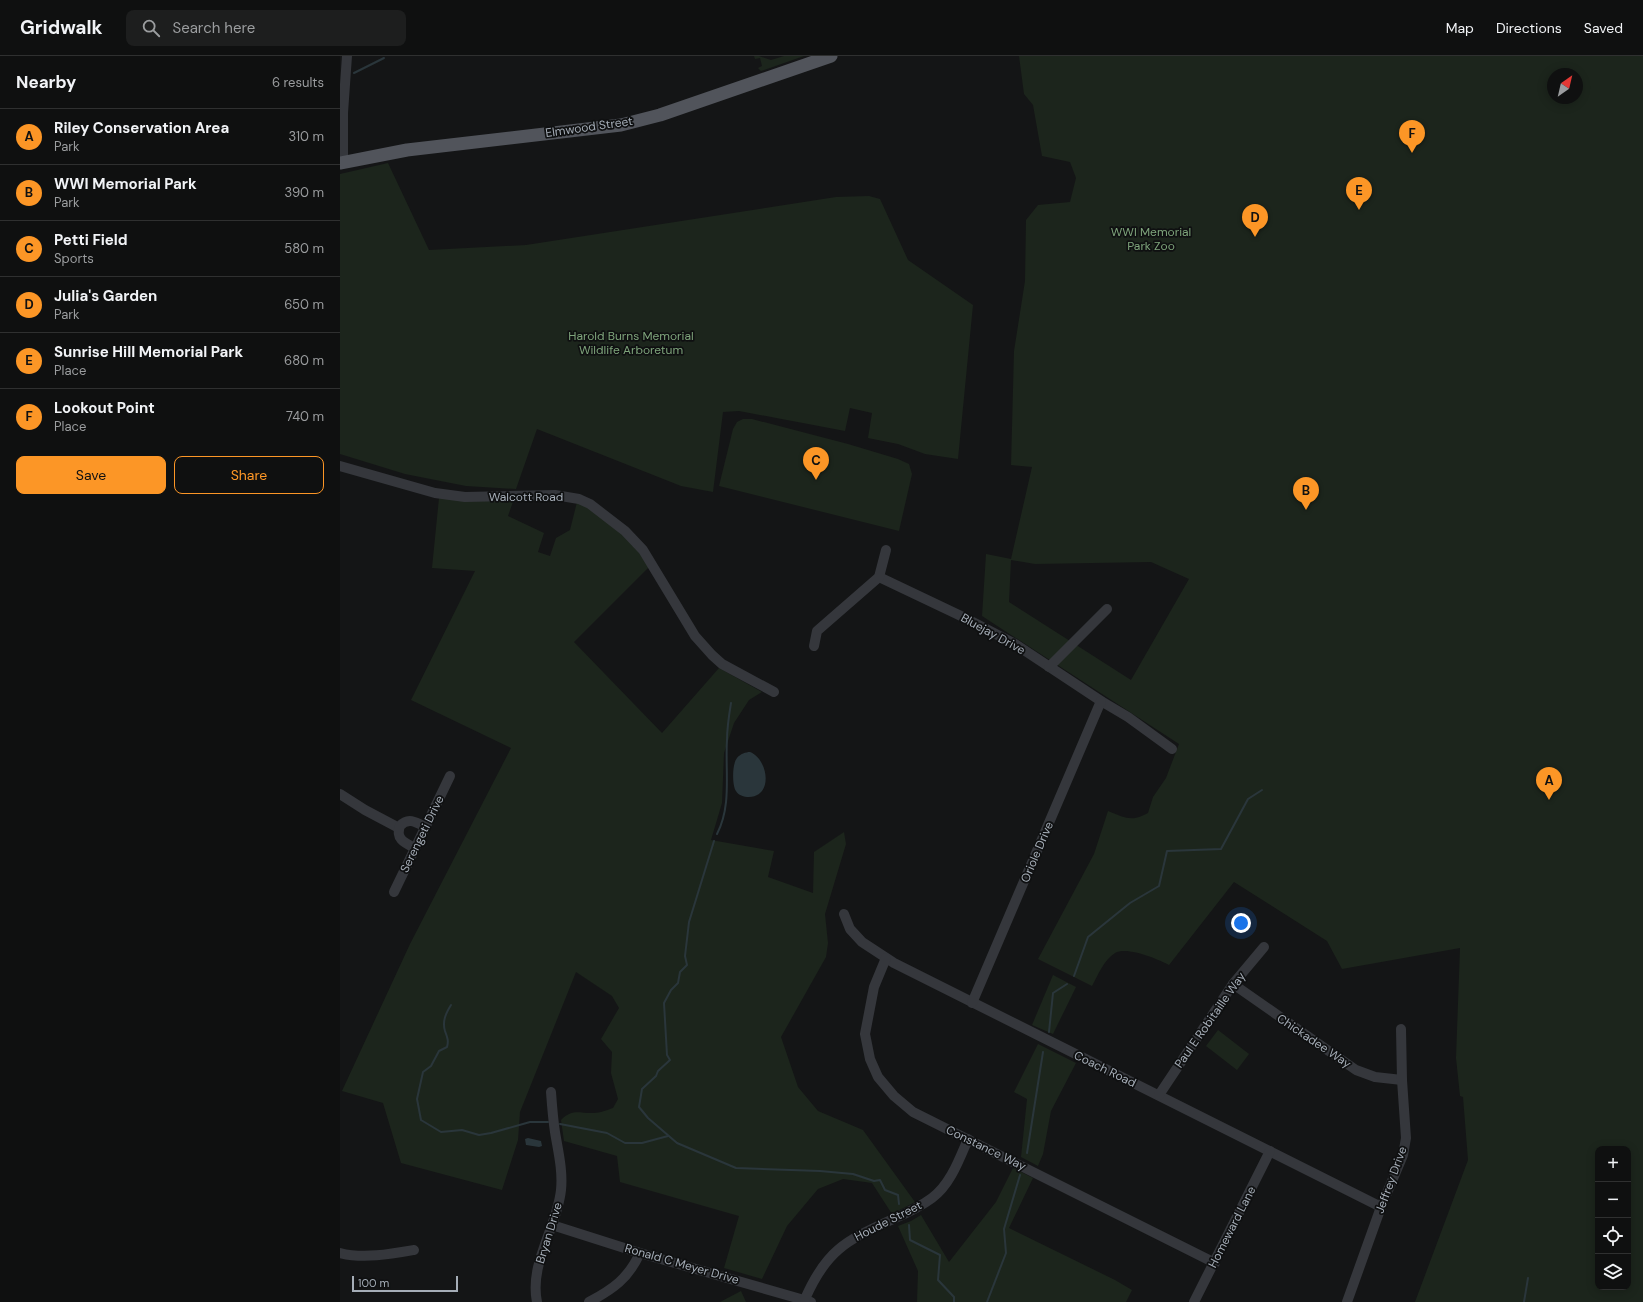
<!DOCTYPE html>
<html lang="en">
<head>
<meta charset="utf-8">
<style>
	body { margin:0; font-family:"DM Sans",sans-serif; background:#1d1e1e; color:#f1f3f6 }
	.controls { position:absolute; right:12px; bottom:12px; display:grid; overflow:hidden; border-radius:8px; box-shadow:0 2px 10px #0003 }
	.controls button { width:36px; height:36px; display:grid; place-items:center; padding:0; border:0; border-bottom:1px solid #2f3030; background:#0f1010; color:#f1f3f6; font:20px sans-serif }
	.compass { position:absolute; left:1207px; top:12px; width:36px; height:36px; border-radius:50%; background:#0f1010; box-shadow:0 2px 10px #0003; rotate:34deg }
	.scale { position:absolute; left:12px; bottom:10px; width:106px; box-sizing:border-box; padding-left:4px; border:2px solid #a5adb7; border-top:0; font-size:11px; line-height:14px; white-space:nowrap; color:#a5adb7; -webkit-text-stroke:3px #0f1011; paint-order:stroke }
	.you { position:absolute; left:901px; top:867px; width:14px; height:14px; margin:-10px; border:3px solid #fff; border-radius:50%; background:#1a73e8; box-shadow:0 0 0 6px #1a73e833 }
	.badge { display:grid; place-items:center; width:26px; height:26px; border-radius:50%; background:#fc9626; color:#111; font-size:13px; font-weight:700 }
	.pin { position:absolute; translate:-50% -33px; filter:drop-shadow(0 1px 2px #0008) }
	.pin::after { content:''; position:absolute; top:21px; width:14px; height:12px; background:inherit; clip-path:polygon(0 0,100% 0,50% 100%) }
	.list { margin:0; padding:0; list-style:none }
	h2 { display:flex; justify-content:space-between; align-items:center; height:52px; margin:0; padding:0 16px; font-size:17px }
	h2 small { font-size:13px; font-weight:400; color:#9b9d9f }
	.list li { display:grid; grid-template-columns:26px 1fr auto; gap:12px; align-items:center; box-sizing:border-box; height:56px; padding:0 16px; border-top:1px solid #2f3030 }
	.list b { display:block; font-size:15px; white-space:nowrap }
	.list p { margin:0; font-size:13px; white-space:nowrap; color:#9b9d9f }
	.list em { font-size:13px; font-style:normal; color:#9b9d9f }
	.actions { display:flex; gap:8px; padding:12px 16px }
	.actions a { flex:1; padding:9px 0; border:1px solid #fc9626; border-radius:8px; text-align:center; font-size:14px; color:#fc9626 }
	.actions .main { background:#fc9626; color:#111 }
	.icon { flex:none; width:22px; height:22px; fill:none; stroke:currentColor; stroke-width:2; stroke-linecap:round; stroke-linejoin:round }
	.map { position:relative; flex:none; width:1303px; height:1246px; overflow:hidden }
	header { display:flex; align-items:center; gap:24px; box-sizing:border-box; height:56px; padding:0 20px; background:#0f1010; border-bottom:1px solid #2f3030 }
	header strong { font-size:19px }
	nav { display:flex; gap:22px; margin-inline-start:auto; font-size:14px }
	.search { width:280px; height:36px; background:#1d1e1e; display:flex; align-items:center; gap:10px; box-sizing:border-box; padding:0 14px; border-radius:8px; color:#9b9d9f; font-size:15px }
	main { display:flex }
	aside { flex:1; background:#0f1010 }
	.map>svg:first-child { display:block }
	.green { fill:#1c251c; fill-rule:evenodd }
	.water { fill:#2a363b }
	.lines { fill:none; stroke-linecap:round; stroke-linejoin:round }
	.stream { stroke:#2a363b; stroke-width:2 }
	.minor { stroke:#35373c; stroke-width:10 }
	.major { stroke:#51545b; stroke-width:13 }
	.labels { text-anchor:middle; stroke-width:3.5; stroke-linejoin:round; paint-order:stroke }
	.street-label { font-size:12px; fill:#a5adb7; stroke:#0f1011 }
	.park-label { font-size:12px; fill:#7ea47b; stroke:#0f1011 }
</style>
</head>
<body>
<header>
<strong>Gridwalk</strong>
<div class="search"><svg class="icon" aria-label="search" viewBox="0 0 24 24"><circle cx="10" cy="10" r="6"/><path d="M15 15l6 6"/></svg>Search here</div>
<nav><a>Map</a><a>Directions</a><a>Saved</a></nav>
</header>
<main>
<aside>
<h2>Nearby<small>6 results</small></h2>
<ul class="list">
<li><span class="badge">A</span><div><b>Riley Conservation Area</b><p>Park</p></div><em>310 m</em></li>
<li><span class="badge">B</span><div><b>WWI Memorial Park</b><p>Park</p></div><em>390 m</em></li>
<li><span class="badge">C</span><div><b>Petti Field</b><p>Sports</p></div><em>580 m</em></li>
<li><span class="badge">D</span><div><b>Julia's Garden</b><p>Park</p></div><em>650 m</em></li>
<li><span class="badge">E</span><div><b>Sunrise Hill Memorial Park</b><p>Place</p></div><em>680 m</em></li>
<li><span class="badge">F</span><div><b>Lookout Point</b><p>Place</p></div><em>740 m</em></li>
</ul>
<div class="actions"><a class="main">Save</a><a>Share</a></div>
</aside>
<div class="map">
<svg width="1303" height="1246" viewBox="0 0 1303 1246">
	<rect width="100%" height="100%" fill="#141516"/>
	<g class="green">
		<path d="M414 0H419L431 4 444 0H464L421 15 418 12 422 10 420 2 415 3Z"/>
		<path d="M679 0H1303V1246H1075L1128 1104 1123 1041 1120 1040 1116 1002 1120 892 1002 913 987 885 894 826 829 909C818 903 787 890 775 897 764 904 758 919 752 930L698 903 754 798 768 755C785 762 792 766 808 757L813 741 826 722 839 688 642 560 646 498 671 503 692 411 671 409 674 295 685 225 686 164 698 149 730 146 736 122 730 106 702 100 693 49 684 38ZM1213 18H1237V42H1213ZM671 504 695 508 811 506 849 523 791 624 669 546ZM1258 1093H1288V1231H1258Z"/>
		<path d="M48 107 89 194 186 189 496 141 529 140 540 143 568 204 633 249 618 403 585 398 558 388 528 382 532 357 510 352 505 375 399 355 383 356 373 436 341 430 197 373 176 433 126 430 65 418 0 398V118Z"/>
		<path d="M403 363H412L508 388 558 403 569 408 572 418 559 475 379 430 393 373 397 366Z"/>
		<path d="M99 442 105 443H174L168 460 204 477 198 496 210 500 216 482 230 474 237 446H240L264 462 294 489 309 511 234 586 322 677 379 612 422 636 409 644 394 667 384 697 382 747 371 784 434 795 428 821 473 837 474 796 504 776 506 788 485 858 488 887 486 901 441 981 458 1031 478 1055 523 1074 575 1146 552 1158 532 1127 503 1123 478 1133 447 1170 422 1223 384 1212 399 1160 280 1126 277 1100 224 1085 221 1064C233 1052 240 1058 254 1057 260 1057 267 1054 273 1052L278 1043 271 1017 272 996 261 983 279 952 272 940 236 916 180 1056 178 1084 162 1134 61 1107 43 1047 2 1035 70 888 171 692 71 644 135 515 92 512Z"/>
		<path d="M713 919 736 931 713 978 692 969Z"/>
		<path d="M878 974 909 998 897 1014 866 990Z"/>
		<path d="M698 988 736 1007 711 1055 703 1098 698 1110 681 1101 687 1043 674 1036Z"/>
		<path d="M673 1112 693 1122 669 1172 775 1224 792 1234 786 1246H577L578 1215 558 1170 571 1165 581 1159 609 1206 656 1146Z"/>
		<path d="M401 1235 406 1246H380Z"/>
	</g>
	<g class="water">
		<path d="M410 696C428 703 434 740 409 741 404 741 398 739 396 735 392 729 392 708 397 702 400 698 406 696 410 696Z"/>
		<path d="M188 1082 201 1085 202 1090 199 1091 186 1089 185 1083Z"/>
	</g>
	<g class="lines">
		<g class="stream">
			<path d="M14 17 44 2"/>
			<path d="M377 778C392 749 385 716 387 684 387 672 389 659 391 647"/>
			<path d="M374 785 349 866 345 900 347 909 340 916 338 927 331 934 324 947 327 999 330 1004 318 1015 316 1020 302 1033 299 1051 308 1062 337 1087 396 1112 480 1115 513 1118 534 1125 540 1124 545 1134 558 1139 559 1148"/>
			<path d="M734 920 748 881 790 847 819 830 827 795 881 793 908 743 922 734"/>
			<path d="M111 949C106 957 102 965 105 975 107 981 109 984 107 991L99 995 91 1010 83 1016 77 1043 81 1064 101 1076 122 1074 139 1079 151 1077 190 1066H208"/>
			<path d="M709 976 713 937 727 928"/>
			<path d="M220 1068 267 1077 285 1087H302L328 1080"/>
			<path d="M687 1097 703 996"/>
			<path d="M569 1169 570 1184 600 1199 598 1224 614 1241V1246"/>
			<path d="M647 1246 666 1197 664 1173 680 1119"/>
			<path d="M1184 1246 1188 1222"/>
		</g>
		<g class="minor">
			<path d="M3 106V57L7 0"/>
			<path d="M0 410 95 437 125 441 215 439 239 443 250 448 285 475 303 494 355 580 372 599 382 608 434 636"/>
			<path d="M539 521 621 560 675 588 761 645 788 661 832 693"/>
			<path d="M474 590 477 575 539 521 546 494"/>
			<path d="M709 611 767 553"/>
			<path d="M0 738 25 754 59 772"/>
			<path d="M75 792C65 787 55 783 60 770 68 761 76 766 85 771"/>
			<path d="M54 836 110 720"/>
			<path d="M504 858 510 873 522 886 554 907 1041 1151"/>
			<path d="M546 902 534 931 525 978 530 1003 538 1021 554 1040 573 1056 875 1207"/>
			<path d="M893 928 1016 1014 1035 1021 1062 1024"/>
			<path d="M632 947 761 645"/>
			<path d="M819 1039 893 928 924 891"/>
			<path d="M212 1169 300 1197 471 1246"/>
			<path d="M0 1197C23 1203 51 1198 74 1194"/>
			<path d="M465 1243C486 1195 505 1185 551 1164 565 1158 580 1151 592 1142 610 1129 619 1104 628 1083"/>
			<path d="M197 1246C189 1207 217 1172 221 1134 223 1114 218 1095 215 1076 213 1063 212 1050 211 1036"/>
			<path d="M249 1246C273 1233 288 1223 300 1197"/>
			<path d="M854 1246 930 1095"/>
			<path d="M1007 1246 1041 1151 1063 1099 1066 1082 1062 1024 1061 973"/>
		</g>
		<path class="major" d="M0 107 67 94 281 69 320 59 491 0"/>
	</g>
	<g class="labels">
		<g class="street-label">
			<text transform="translate(249 71) rotate(-8)" y="4">Elmwood Street</text>
			<text x="186" y="445">Walcott Road</text>
			<text transform="translate(653 578) rotate(29)" y="4">Bluejay Drive</text>
			<text transform="translate(82 778) rotate(-64)" y="4">Serengeti Drive</text>
			<text transform="translate(697 796) rotate(-67)" y="4">Oriole Drive</text>
			<text transform="translate(870 964) rotate(-55)" y="4">Paul E Robitaille Way</text>
			<text transform="translate(974 985) rotate(34)" y="4">Chickadee Way</text>
			<text transform="translate(765 1013) rotate(26)" y="4">Coach Road</text>
			<text transform="translate(646 1092) rotate(26)" y="4">Constance Way</text>
			<text transform="translate(1051 1124) rotate(-70)" y="4">Jeffrey Drive</text>
			<text transform="translate(548 1165) rotate(-27)" y="4">Houde Street</text>
			<text transform="translate(892 1171) rotate(-63)" y="4">Homeward Lane</text>
			<text transform="translate(209 1177) rotate(-73)" y="4">Bryan Drive</text>
			<text transform="translate(342 1208) rotate(16)" y="4">Ronald C Meyer Drive</text>
		</g>
		<g class="park-label">
			<text x="811" y="180">WWI Memorial<tspan x="811" dy="14">Park Zoo</tspan></text>
			<text x="291" y="284">Harold Burns Memorial<tspan x="291" dy="14">Wildlife Arboretum</tspan></text>
		</g>
	</g>
</svg>
<div class="controls">
<button>+</button>
<button>−</button>
<button><svg class="icon" aria-label="locate" viewBox="0 0 24 24"><circle cx="12" cy="12" r="6"/><path d="M12 2v4M12 18v4M2 12h4M18 12h4"/></svg></button>
<button><svg class="icon" aria-label="layers" viewBox="0 0 24 24"><path d="M12 4l9 5-9 5-9-5zM3 14l9 5 9-5"/></svg></button>
</div>
<svg class="compass" viewBox="-18 -18 36 36"><path d="M0-13l5 13h-10z" fill="#e53935"/><path d="M0 13l5-13h-10z" fill="#9b9d9f"/></svg>
<div class="scale">100 m</div>
<div class="you"></div>
<div class="pin badge" style="left:1209px;top:744px">A</div>
<div class="pin badge" style="left:966px;top:454px">B</div>
<div class="pin badge" style="left:476px;top:424px">C</div>
<div class="pin badge" style="left:915px;top:181px">D</div>
<div class="pin badge" style="left:1019px;top:154px">E</div>
<div class="pin badge" style="left:1072px;top:97px">F</div>
</div>
</main>
</body>
</html>
